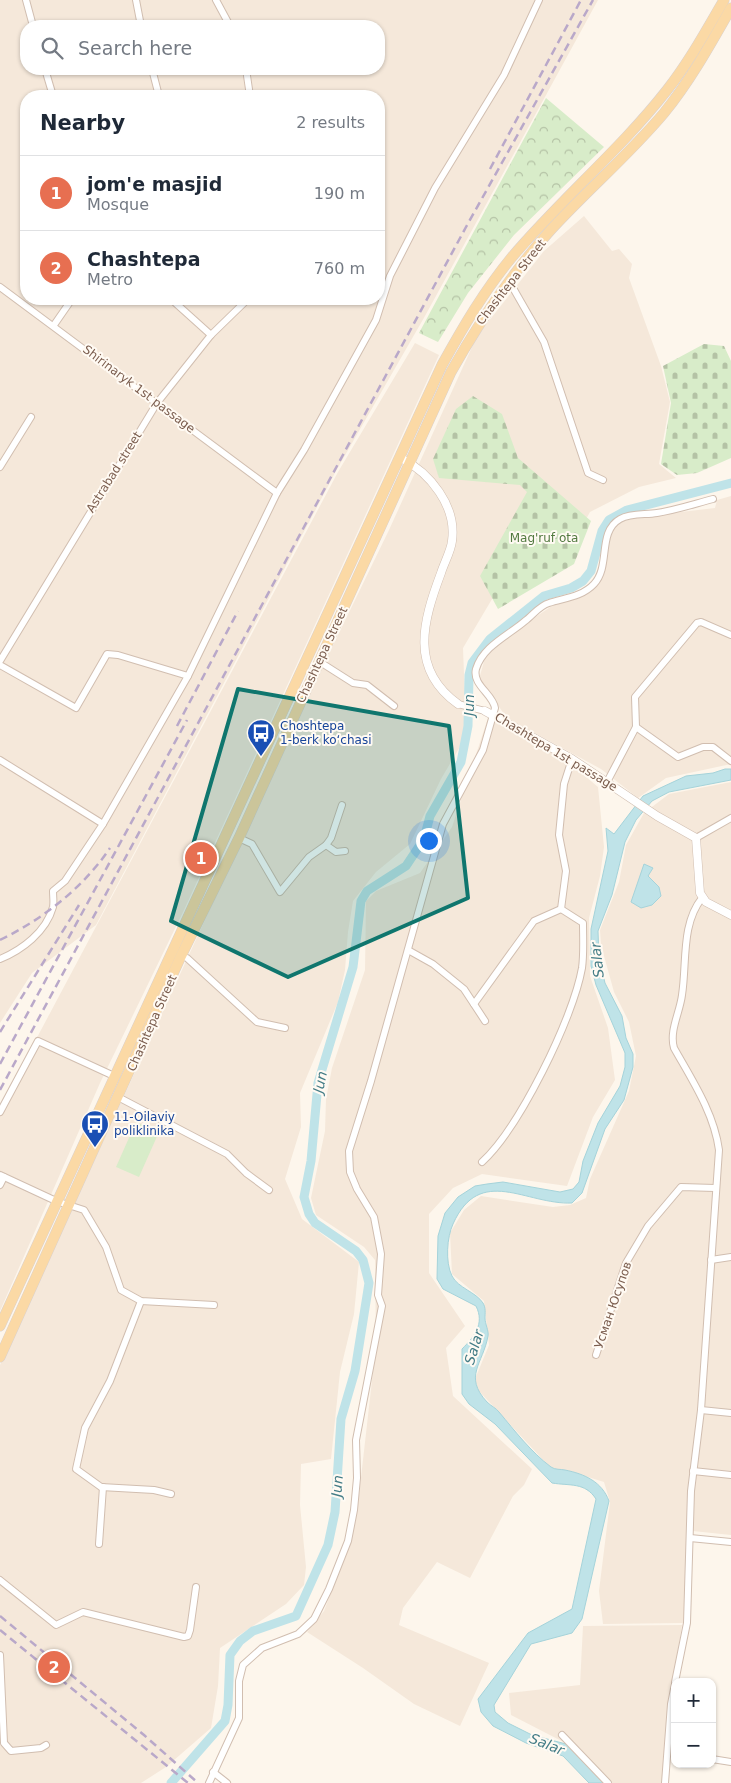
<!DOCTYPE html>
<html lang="en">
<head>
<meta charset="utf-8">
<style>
	body { margin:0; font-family:"DejaVu Sans",sans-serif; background:#f2f2f3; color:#1f2937 }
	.controls { position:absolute; right:15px; bottom:15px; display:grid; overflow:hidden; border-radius:10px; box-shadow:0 1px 4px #0004 }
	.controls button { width:45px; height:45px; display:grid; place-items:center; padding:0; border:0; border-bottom:1px solid #e0e1e3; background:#fff; color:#1f2937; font:25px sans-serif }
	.you { position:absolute; left:428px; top:840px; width:18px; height:18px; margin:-12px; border:4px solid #fff; border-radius:50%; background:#1a73e8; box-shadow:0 0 0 8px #1a73e833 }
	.badge { display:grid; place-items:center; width:32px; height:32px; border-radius:50%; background:#e76f51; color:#fff; font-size:16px; font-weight:700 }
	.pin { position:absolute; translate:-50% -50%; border:2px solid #fff; box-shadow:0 1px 5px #0006 }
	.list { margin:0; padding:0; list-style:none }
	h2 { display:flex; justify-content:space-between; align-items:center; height:65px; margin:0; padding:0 20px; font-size:21px }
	h2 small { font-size:16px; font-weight:400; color:#747a83 }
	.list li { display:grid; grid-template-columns:32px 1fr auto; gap:15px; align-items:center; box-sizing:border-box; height:75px; padding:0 20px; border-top:1px solid #e0e1e3 }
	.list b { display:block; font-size:19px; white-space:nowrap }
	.list p { margin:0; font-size:16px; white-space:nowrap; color:#747a83 }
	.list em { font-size:16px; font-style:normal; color:#747a83 }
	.icon { flex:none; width:28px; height:28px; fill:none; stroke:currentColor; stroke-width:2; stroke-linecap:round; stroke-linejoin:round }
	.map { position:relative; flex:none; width:731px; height:1783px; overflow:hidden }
	.search { position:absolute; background:#fff; box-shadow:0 1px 4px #0004; left:20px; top:20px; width:365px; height:55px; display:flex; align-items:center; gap:12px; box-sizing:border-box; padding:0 18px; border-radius:20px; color:#747a83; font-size:19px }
	.panel { position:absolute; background:#fff; box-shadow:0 1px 4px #0004; left:20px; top:90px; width:365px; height:215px; border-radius:20px }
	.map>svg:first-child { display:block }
	.residential { fill:#f5e8da; fill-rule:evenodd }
	.forest { fill:url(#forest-crowns) }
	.cemetery { fill:url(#cemetery-stones) }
	.pitch { fill:#d8ecc9 }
	.water { fill:#bfe3e8; stroke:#a5d3da }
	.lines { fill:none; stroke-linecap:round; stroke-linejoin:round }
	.canal { stroke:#bfe3e8; stroke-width:9 }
	.minor-casing { stroke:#d1beb0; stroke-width:8 }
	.tertiary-casing { stroke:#d1beb0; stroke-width:9 }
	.primary-casing { stroke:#dad1cd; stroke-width:11 }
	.minor { stroke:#fff; stroke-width:6 }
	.tertiary { stroke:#fff; stroke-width:8 }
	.primary { stroke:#fbd9a5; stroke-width:10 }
	.rail { stroke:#b9a8c9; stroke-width:2.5; stroke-dasharray:8 5; stroke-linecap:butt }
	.marked { fill:#0f766e; fill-opacity:0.2; stroke:#0f766e; stroke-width:4; stroke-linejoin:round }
	.labels { text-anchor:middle; stroke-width:4; stroke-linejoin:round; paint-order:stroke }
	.street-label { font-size:12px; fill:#7a5c4d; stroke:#fffaf3 }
	.park-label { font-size:12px; fill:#537a41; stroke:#fffaf3 }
	.transit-label { font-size:12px; fill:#164399; stroke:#fffaf3; text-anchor:start }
	.water-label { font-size:14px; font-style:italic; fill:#437c86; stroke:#fffaf3 }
</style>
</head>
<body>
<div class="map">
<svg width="731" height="1783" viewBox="0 0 731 1783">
	<defs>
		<pattern id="forest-crowns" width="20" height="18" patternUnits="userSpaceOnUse" patternTransform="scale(1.25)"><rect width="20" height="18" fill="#d8ecc9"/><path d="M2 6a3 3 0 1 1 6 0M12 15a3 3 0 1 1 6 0" fill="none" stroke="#b4c2a5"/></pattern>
		<pattern id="cemetery-stones" width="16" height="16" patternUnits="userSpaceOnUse" patternTransform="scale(1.25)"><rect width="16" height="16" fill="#d8ecc9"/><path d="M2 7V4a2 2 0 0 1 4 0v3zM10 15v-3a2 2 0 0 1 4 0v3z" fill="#b4c2a5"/></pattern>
	</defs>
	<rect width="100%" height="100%" fill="#fdf6ec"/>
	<g class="residential">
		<path d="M0 0H598L425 316 336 471 96 925 32 973 0 1023ZM26 26H379V69H26ZM26 96H379V299H26Z"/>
		<path d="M584 216 612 251 619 249 632 264 629 278 661 366 670 402 659 464 676 478 639 487 590 512 581 528 495 594 463 648 466 727 461 745 441 779 410 844 376 872 353 901 348 932 345 970 338 1002 300 1093 301 1127 285 1179 302 1219 359 1262 354 1314 340 1372 331 1459 301 1464 300 1505 306 1567 304 1585 286 1604 220 1648 218 1686 211 1728 166 1767 141 1783H0V1365L304 705 389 530 477 336 544 251Z"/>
		<path d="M415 343 439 355 184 910 100 1083 0 1311V1107L338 472Z"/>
		<path d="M731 496V764L666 778 638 798 601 769 507 718 479 679 485 658 504 638 552 606 591 592 603 574 612 529 621 522 638 517 715 508 717 500Z"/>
		<path d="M489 715 560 755 598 787 604 847 600 876 589 918 590 976 608 1028 615 1080 593 1117 567 1186 482 1174 453 1188 429 1214V1273L465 1326 446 1348 453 1396 532 1469 524 1485 513 1496 470 1578 437 1562 403 1608 399 1625 489 1663 460 1726 414 1704 363 1668 307 1632 324 1611 350 1543 358 1504 376 1345 375 1260 364 1247 316 1215 311 1198 325 1131 326 1099 332 1068 365 970 366 901 376 891 420 873 452 827Z"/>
		<path d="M731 782V1535L693 1531 683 1623 603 1624 599 1591 610 1502 604 1482 572 1472 559 1477 478 1390 475 1379 489 1345 484 1301 452 1274 450 1233 464 1210 481 1196 553 1207 570 1205 586 1198 590 1179 629 1091 636 1056 629 1022 614 992 601 945 600 930 619 882 626 845 644 813 669 794Z"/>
		<path d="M682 1625 669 1706 663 1783H613L581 1751 511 1715 509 1693 580 1685 583 1626Z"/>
	</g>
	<path class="forest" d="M546 98 604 147 514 235 468 293 438 342 419 333Z"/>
	<g class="cemetery">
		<path d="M704 344 724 346 731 361V458L697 473 677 475 661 464 671 403 663 366Z"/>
		<path d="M473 396 502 414 518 458 591 521 574 564 498 609 480 576 527 492 520 485 439 478 433 459 456 409Z"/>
	</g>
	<path class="pitch" d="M136 1122 159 1132 139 1177 116 1167Z"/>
	<g class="water">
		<path d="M725 769H731V780L669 792 652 801 636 820 625 842 612 895 598 931 599 959 605 983 622 1016 626 1038 633 1054V1067L624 1100 605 1129 582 1193 572 1203C526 1205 480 1164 453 1224 447 1237 445 1262 452 1276 458 1288 476 1292 483 1303 486 1308 485 1313 485 1318 485 1324 489 1331 488 1336 483 1364 463 1376 487 1402 491 1406 496 1408 499 1412 515 1431 531 1452 551 1467 555 1470 561 1469 565 1470 585 1474 602 1482 609 1501L582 1619 572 1633 531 1644 494 1705 495 1712 508 1723 532 1735 566 1744 582 1756 606 1783H589L563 1756 526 1743 493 1726 481 1712 478 1699 528 1633 572 1609 596 1499C585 1482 570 1486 552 1483L495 1424 469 1404 462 1394V1349C474 1337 485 1324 476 1306L443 1289 437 1279 438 1236 445 1213 458 1197 475 1186 487 1184 503 1182 560 1192 573 1189 579 1182 583 1161 598 1123 620 1086 625 1067V1053L596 985 591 966V929L608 851 606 828 614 834 643 796 686 776 713 773Z"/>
		<path d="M644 864 653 868 648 876 659 887 661 896 652 905 641 908 631 902Z"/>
	</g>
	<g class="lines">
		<path class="canal" d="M171 1783 225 1721 228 1705 230 1655 240 1641 253 1631 296 1616 328 1545 335 1512 341 1419 355 1371 369 1283 363 1260 356 1251 315 1223 309 1214 304 1197 311 1161 318 1083 353 967 361 901 367 891 406 866 424 839 430 816 461 762 468 726 469 675 472 663 490 639 544 596 571 588 583 581 591 571 602 531 609 520 627 510 731 483"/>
		<g class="minor-casing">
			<g id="minor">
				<path d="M26 0 33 26"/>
				<path d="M136 0 141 26"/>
				<path d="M216 0 230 26"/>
				<path d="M45 69 53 96"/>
				<path d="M152 69 159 96"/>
				<path d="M246 69 250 96"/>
				<path d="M509 281 544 342 588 473 603 480"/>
				<path d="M0 287 277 493"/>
				<path d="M171 299 211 335"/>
				<path d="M54 325 72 299"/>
				<path d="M0 467 31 417"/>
				<path d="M0 661 157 403 211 335 248 299"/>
				<path d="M320 662 353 683 367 685 394 706"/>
				<path d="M0 665 76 708 107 654 118 655 188 676"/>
				<path d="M458 704 485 711"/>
				<path d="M636 727 678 757 703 747H713L731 761"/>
				<path d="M0 760 103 824"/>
				<path d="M607 782 636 727 635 697 697 623 701 622 731 635"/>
				<path d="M239 838 252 844 280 892 309 857 326 845 331 838 342 805"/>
				<path d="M696 838 731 818"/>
				<path d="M326 845 336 852 345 851"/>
				<path d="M561 909 566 871 559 835 564 784 572 759"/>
				<path d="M408 950 433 964 464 989 485 1021"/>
				<path d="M181 956 187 958 257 1022 285 1028"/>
				<path d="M0 959C22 950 46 932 53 907 54 903 53 896 53 891L65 881 103 824 188 676 277 493 304 450 376 320 390 276 435 188 504 75 539 0"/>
				<path d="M474 1004 534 921 561 909"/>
				<path d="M118 1097 227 1154 246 1173 269 1190"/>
				<path d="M0 1112 38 1041 114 1076"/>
				<path d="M482 1162C519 1128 573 1019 582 968 584 954 583 937 583 923L561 909"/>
				<path d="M0 1175 56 1201 84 1210 106 1247 121 1290 141 1301 214 1305"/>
				<path d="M0 1185 4 1177"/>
				<path d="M711 1260 731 1257"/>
				<path d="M141 1301 110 1381 85 1428 76 1469 101 1487 154 1490 171 1494"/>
				<path d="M596 1355 626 1263 648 1226 681 1187 715 1188"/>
				<path d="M701 1410 731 1413"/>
				<path d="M693 1471 731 1475"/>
				<path d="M690 1538 731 1542"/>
				<path d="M99 1544 103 1487"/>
				<path d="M0 1580 56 1625 83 1612 184 1637 188 1636 190 1630 196 1587"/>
				<path d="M0 1655 4 1743 11 1751 41 1748 46 1745"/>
				<path d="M675 1682 687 1623 691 1491 701 1410 719 1150C714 1113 692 1080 674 1048 669 1031 680 1012 682 995 687 963 681 924 702 898"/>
				<path d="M562 1735 608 1783"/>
				<path d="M712 1759 731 1762"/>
				<path d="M213 1772 227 1783"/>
				<path d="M209 1783 239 1718V1681L243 1665 262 1648 298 1634 314 1619 329 1589 348 1541 354 1510 357 1478 356 1440 382 1306 378 1295 381 1254 374 1217 357 1189 350 1172 349 1151 371 1081 443 824 483 750 495 708C493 694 472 685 476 669 483 646 509 635 525 621 533 615 539 606 549 603 564 598 582 597 594 584 611 566 597 532 620 519 631 513 645 515 657 513 676 510 694 504 713 499"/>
				<path d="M665 1783 671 1704 675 1684"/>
			</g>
		</g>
		<g class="tertiary-casing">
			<g id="tertiary">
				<path d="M401 458C430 473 457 506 452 541 451 551 444 563 441 573 423 621 409 669 458 704"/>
				<path d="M485 711 572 759 657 816 696 838 700 893 706 902 731 915"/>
			</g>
		</g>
		<g class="primary-casing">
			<g id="primary">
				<path d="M0 1326 442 365C463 327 484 291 512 257 561 199 620 150 667 90 689 62 706 31 724 0"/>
				<path d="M0 1357 181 956 239 838 451 372C479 322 510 276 548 233 585 192 628 156 664 113 690 81 710 45 731 8"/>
			</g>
		</g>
		<use href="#minor" class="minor"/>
		<use href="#tertiary" class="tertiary"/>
		<use href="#primary" class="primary"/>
		<g class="rail">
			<path d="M490 169 581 0"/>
			<path d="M177 726 238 611"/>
			<path d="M0 940C43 919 83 888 110 848"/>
			<path d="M0 1032 79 905"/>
			<path d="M0 1064 187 720"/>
			<path d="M0 1090 466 227 593 0"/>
			<path d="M0 1616 144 1735 198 1783"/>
			<path d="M0 1630 188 1783"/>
		</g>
	</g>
	<path class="marked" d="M238 689 449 726 468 898 288 977 171 921Z"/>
	<defs>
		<g id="bus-pin" transform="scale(1.4375)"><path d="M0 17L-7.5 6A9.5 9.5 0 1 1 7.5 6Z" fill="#1a4fb4" stroke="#fffaf3"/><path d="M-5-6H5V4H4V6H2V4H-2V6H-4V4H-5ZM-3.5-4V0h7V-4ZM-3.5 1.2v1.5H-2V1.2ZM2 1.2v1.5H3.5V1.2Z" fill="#fff"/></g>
	</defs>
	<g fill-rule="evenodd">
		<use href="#bus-pin" x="261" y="733"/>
		<use href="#bus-pin" x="95" y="1124"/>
	</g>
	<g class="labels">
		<g class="street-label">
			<text transform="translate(511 282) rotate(-52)" y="4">Chashtepa Street</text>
			<text transform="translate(139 389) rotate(37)" y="4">Shirinaryk 1st passage</text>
			<text transform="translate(114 472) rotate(-58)" y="4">Astrabad street</text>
			<text transform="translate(322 655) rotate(-65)" y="4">Chashtepa Street</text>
			<text transform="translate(556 752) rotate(31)" y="4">Chashtepa 1st passage</text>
			<text transform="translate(152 1023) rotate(-66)" y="4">Chashtepa Street</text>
			<text transform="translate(613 1305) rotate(-71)" y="4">Усман Юсупов</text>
		</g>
		<g class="park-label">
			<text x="544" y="542">Mag'ruf ota</text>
		</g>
		<g class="transit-label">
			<text x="280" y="730">Choshtepa<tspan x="280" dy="14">1-berk koʻchasi</tspan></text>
			<text x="114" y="1121">11-Oilaviy<tspan x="114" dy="14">poliklinika</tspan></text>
		</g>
		<g class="water-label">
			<text transform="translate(469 705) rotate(-90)" y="5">Jun</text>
			<text transform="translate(597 960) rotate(-96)" y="5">Salar</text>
			<text transform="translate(320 1082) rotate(-78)" y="5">Jun</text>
			<text transform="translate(474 1347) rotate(-73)" y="5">Salar</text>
			<text transform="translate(337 1486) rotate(-86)" y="5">Jun</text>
			<text transform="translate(547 1744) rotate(22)" y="5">Salar</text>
		</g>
	</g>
</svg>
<div class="controls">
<button>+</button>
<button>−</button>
</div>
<div class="you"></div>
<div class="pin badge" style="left:201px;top:858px">1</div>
<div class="pin badge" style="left:54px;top:1667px">2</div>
<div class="search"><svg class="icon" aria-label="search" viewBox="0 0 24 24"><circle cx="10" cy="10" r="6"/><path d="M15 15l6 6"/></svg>Search here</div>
<section class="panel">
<h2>Nearby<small>2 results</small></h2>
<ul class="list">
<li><span class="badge">1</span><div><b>jom'e masjid</b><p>Mosque</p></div><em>190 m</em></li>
<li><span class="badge">2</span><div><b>Chashtepa</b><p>Metro</p></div><em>760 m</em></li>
</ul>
</section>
</div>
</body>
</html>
